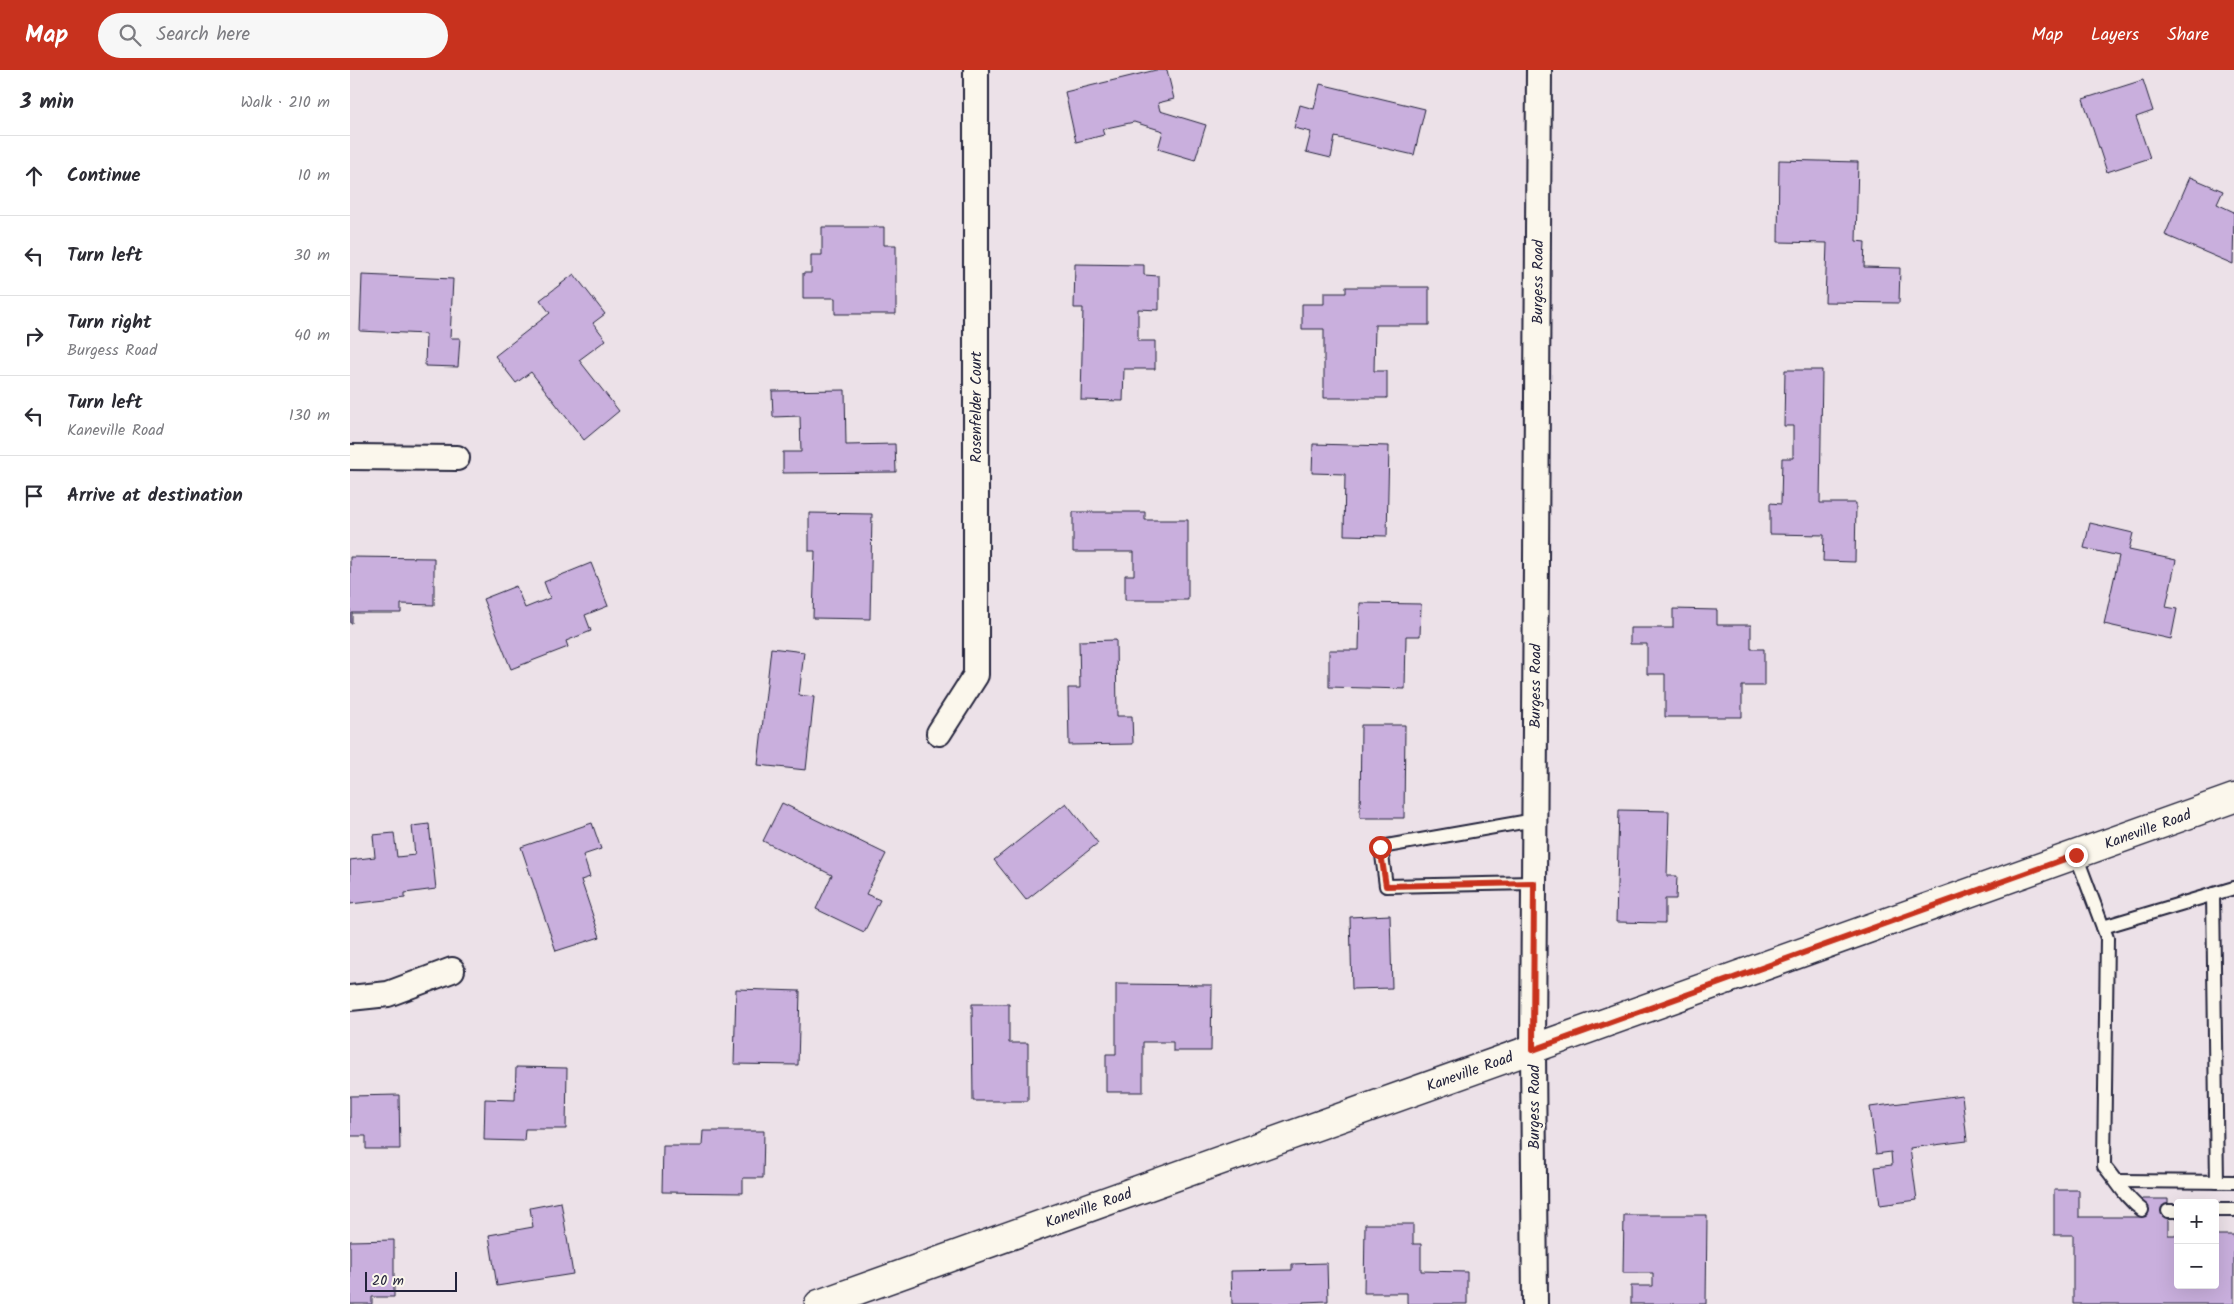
<!DOCTYPE html>
<html lang="en">
<head>
<meta charset="utf-8">
<style>
	body { margin:0; font-family:Kalam,sans-serif; background:#f7f7f7; color:#2b2b33 }
	.controls { position:absolute; right:15px; bottom:15px; display:grid; overflow:hidden; border-radius:5px; box-shadow:0 5px 20px #0002 }
	.controls button { width:45px; height:45px; display:grid; place-items:center; padding:0; border:0; border-bottom:1px solid #e1e1e2; background:#fff; color:#2b2b33; font:25px sans-serif }
	.scale { position:absolute; left:15px; bottom:12px; width:92px; box-sizing:border-box; padding-left:5px; border:2px solid #22223b; border-top:0; font-size:14px; line-height:18px; white-space:nowrap; color:#22223b; -webkit-text-stroke:4px #fbf7ec; paint-order:stroke }
	.stop { position:absolute; width:15px; height:15px; margin:-11px; border:4px solid #c8321e; border-radius:50%; background:#fff }
	.stop.end { background:#c8321e; border-color:#fff; box-shadow:0 1px 5px #0008 }
	.list { margin:0; padding:0; list-style:none }
	h2 { display:flex; justify-content:space-between; align-items:center; height:65px; margin:0; padding:0 20px; font-size:21px }
	h2 small { font-size:16px; font-weight:400; color:#7c7c81 }
	.list li { display:grid; grid-template-columns:32px 1fr auto; gap:15px; align-items:center; box-sizing:border-box; height:80px; padding:0 20px; border-top:1px solid #e1e1e2 }
	.list b { display:block; font-size:19px; white-space:nowrap }
	.list p { margin:0; font-size:16px; white-space:nowrap; color:#7c7c81 }
	.list em { font-size:16px; font-style:normal; color:#7c7c81 }
	.icon { flex:none; width:28px; height:28px; fill:none; stroke:currentColor; stroke-width:2; stroke-linecap:round; stroke-linejoin:round }
	.map { position:relative; flex:none; width:1884px; height:1234px; overflow:hidden }
	header { display:flex; align-items:center; gap:30px; box-sizing:border-box; height:70px; padding:0 25px; background:#c8321e; color:#fff }
	header strong { font-size:24px }
	nav { display:flex; gap:28px; margin-inline-start:auto; font-size:18px }
	.search { width:350px; height:45px; background:#f7f7f7; display:flex; align-items:center; gap:12px; box-sizing:border-box; padding:0 18px; border-radius:28px; color:#7c7c81; font-size:19px }
	main { display:flex }
	aside { flex:1; background:#fff }
	.map>svg:first-child { display:block }
	.building { fill:#c9afdd; stroke:#22223b }
	.lines { fill:none; stroke-linecap:round; stroke-linejoin:round }
	.lane-casing { stroke:#22223b; stroke-width:16 }
	.street-casing { stroke:#22223b; stroke-width:28 }
	.secondary-casing { stroke:#22223b; stroke-width:31 }
	.lane { stroke:#fbf7ec; stroke-width:12 }
	.street { stroke:#fbf7ec; stroke-width:24 }
	.secondary { stroke:#fbf7ec; stroke-width:28 }
	.route { stroke:#c8321e; stroke-width:6 }
	.labels { text-anchor:middle; stroke-width:4.5; stroke-linejoin:round; paint-order:stroke }
	.street-label { font-size:15px; fill:#22223b; stroke:#fbf7ec }
</style>
</head>
<body>
<header>
<strong>Map</strong>
<div class="search"><svg class="icon" aria-label="search" viewBox="0 0 24 24"><circle cx="10" cy="10" r="6"/><path d="M15 15l6 6"/></svg>Search here</div>
<nav><a>Map</a><a>Layers</a><a>Share</a></nav>
</header>
<main>
<aside>
<h2>3 min<small>Walk · 210 m</small></h2>
<ul class="list">
<li><svg class="icon" aria-label="ahead" viewBox="0 0 24 24"><path d="M12 20V5M6 11l6-6 6 6"/></svg><div><b>Continue</b></div><em>10 m</em></li>
<li><svg class="icon" aria-label="left" viewBox="0 0 24 24"><path d="M17 20v-9H6M10 6l-5 5 5 5"/></svg><div><b>Turn left</b></div><em>30 m</em></li>
<li><svg class="icon" aria-label="right" viewBox="0 0 24 24"><path d="M7 20v-9h11M14 6l5 5-5 5"/></svg><div><b>Turn right</b><p>Burgess Road</p></div><em>40 m</em></li>
<li><svg class="icon" aria-label="left" viewBox="0 0 24 24"><path d="M17 20v-9H6M10 6l-5 5 5 5"/></svg><div><b>Turn left</b><p>Kaneville Road</p></div><em>130 m</em></li>
<li><svg class="icon" aria-label="arrive" viewBox="0 0 24 24"><path d="M6 21V4h12l-3 4 3 4H6"/></svg><div><b>Arrive at destination</b></div></li>
</ul>
</aside>
<div class="map">
<svg width="1884" height="1234" viewBox="0 0 1884 1234">
	<rect width="100%" height="100%" fill="#ece1e8"/>
	<filter id="ink" filterUnits="userSpaceOnUse"><feTurbulence type="fractalNoise" baseFrequency=".02" numOctaves="2"/><feDisplacementMap in="SourceGraphic" scale="10" xChannelSelector="R" yChannelSelector="G"/><feConvolveMatrix kernelMatrix="1 2 1 2 8 2 1 2 1" color-interpolation-filters="sRGB"/></filter>
	<g filter="url(#ink)">
		<g class="building">
			<path d="M806 0H817L824 29 808 33 810 41 856 55 845 90 808 79 813 61 784 52 752 59 754 65 726 72 715 22Z"/>
			<path d="M1793 10 1803 41 1786 47 1800 88 1757 102 1733 29Z"/>
			<path d="M970 14 1075 39 1064 85 985 67 981 88 956 82 961 62 944 58 950 35 964 39Z"/>
			<path d="M1429 90 1508 92 1506 171 1515 172 1514 197 1550 198 1549 233 1475 232 1477 173 1428 172Z"/>
			<path d="M1840 107 1873 121 1867 134 1884 142 1883 194 1815 165Z"/>
			<path d="M472 157H534V175H546V244H485V228H453V203H461V185H472Z"/>
			<path d="M725 194 794 195V205L809 206V240L788 239V271H805V299H774L773 331 731 330 733 238H724Z"/>
			<path d="M224 204 255 244 243 253 256 270 229 290 269 341 234 370 181 302 166 313 145 286 200 243 190 230Z"/>
			<path d="M12 205 103 209 100 268H110L108 297 75 296 76 264 10 261Z"/>
			<path d="M996 217H1079V255H1025L1024 301H1037V328H974V259H952V234H974V223H996Z"/>
			<path d="M1435 300H1472L1470 433H1506L1505 492 1473 491 1474 465 1420 464V433L1431 434 1432 388H1443V356H1434Z"/>
			<path d="M495 320 496 375 545 374 546 402 433 403V382H451L450 346 423 347 422 321Z"/>
			<path d="M963 374 1039 376 1037 466 994 465 995 404 962 403Z"/>
			<path d="M723 442H795V450H838V530H775V505H784V482H723Z"/>
			<path d="M459 443 522 444 520 549 463 548 465 481H459Z"/>
			<path d="M1740 453 1783 463 1779 480 1826 490 1816 537 1827 539 1821 569 1754 554 1769 486 1734 478Z"/>
			<path d="M0 487 84 488V535L51 534V543H2V553H0Z"/>
			<path d="M241 493 258 536 235 545 241 561 216 571 218 577 161 599 133 529 166 516 175 538 200 528 194 512Z"/>
			<path d="M1010 533 1071 534 1070 566H1056L1055 619 979 617V580H1009Z"/>
			<path d="M1323 539 1367 540V555H1401V579H1414V616H1392V647H1315V604H1297V574H1280V558H1323Z"/>
			<path d="M766 570 767 646H782L783 674 719 675 718 618H730L729 571Z"/>
			<path d="M421 578 454 582 449 625 464 627 456 700 408 695Z"/>
			<path d="M1011 655H1055L1054 748H1010Z"/>
			<path d="M432 733 536 784 516 824 530 830 514 862 466 839 482 805 413 771Z"/>
			<path d="M716 733 748 773 676 830 644 790Z"/>
			<path d="M1269 740 1319 741 1317 806H1327L1326 829H1315V853L1266 852Z"/>
			<path d="M242 753 251 779 233 785 240 807 231 810 250 867 206 881 171 777Z"/>
			<path d="M79 754 86 819 55 823V828L0 834V790L25 787 23 765 44 763 47 787 65 785 62 756Z"/>
			<path d="M1040 845 1042 918 1002 919 1000 847Z"/>
			<path d="M766 914 862 915 861 981H823V972H793V1022H756V984H766Z"/>
			<path d="M386 919 450 921 448 995 384 994Z"/>
			<path d="M622 934H659V973H678V1031H623Z"/>
			<path d="M166 997 217 998 216 1059H175L174 1071 134 1070 135 1029 165 1030Z"/>
			<path d="M49 1025 50 1079H16V1066H0V1026Z"/>
			<path d="M1612 1025 1617 1071 1560 1078 1567 1130 1530 1135 1525 1097 1542 1095 1541 1082 1526 1084 1520 1037Z"/>
			<path d="M353 1061H414L413 1108H393V1123L312 1122 313 1076H352Z"/>
			<path d="M1704 1120H1729V1147H1792V1129H1818V1165H1828V1215H1865V1165H1884V1234H1723V1165H1704Z"/>
			<path d="M211 1132 223 1204 147 1216 139 1165 183 1157 180 1138Z"/>
			<path d="M1274 1145H1357L1356 1234H1281V1216H1303V1203H1273Z"/>
			<path d="M1015 1154H1063V1174H1071V1201L1117 1202V1234H1057V1223H1014Z"/>
			<path d="M44 1170V1227H22V1234H0V1171Z"/>
			<path d="M977 1193 978 1231 953 1232V1234H882L881 1201 942 1200V1194Z"/>
		</g>
		<g class="lines">
			<g class="lane-casing">
				<g id="lane">
					<path d="M1726 785 1757 868 1754 1096C1767 1111 1776 1129 1792 1140"/>
					<path d="M1184 813 1036 816 1031 777 1184 750"/>
					<path d="M1863 824 1867 1112"/>
					<path d="M1753 857 1884 818"/>
					<path d="M1767 1111 1884 1112"/>
					<path d="M1865 1140H1884"/>
					<path d="M1818 1141H1828"/>
				</g>
			</g>
			<g class="street-casing">
				<g id="street">
					<path d="M0 387 107 388"/>
					<path d="M589 663 626 605V0"/>
					<path d="M0 928 38 924 102 900"/>
					<path id="s1" d="M1185 1234 1183 980 1189 0"/>
				</g>
			</g>
			<g class="secondary-casing">
				<g id="secondary">
					<path id="s2" d="M469 1234 1884 728"/>
				</g>
			</g>
			<use href="#lane" class="lane"/>
			<use href="#street" class="street"/>
			<use href="#secondary" class="secondary"/>
		</g>
	</g>
	<g class="lines" filter="url(#ink)">
		<path class="route" d="M1030 777 1036 816 1184 813 1183 980 1726 785"/>
	</g>
	<g class="labels">
		<g class="street-label">
			<text dy="5" stroke="none"><textPath href="#s1" startOffset="1022">Burgess Road</textPath></text>
			<text transform="translate(626 337) rotate(-90)" y="5">Rosenfelder Court</text>
			<text dy="5" stroke="none"><textPath href="#s1" startOffset="618">Burgess Road</textPath></text>
			<text dy="5" stroke="none"><textPath href="#s2" startOffset="1411">Kaneville Road</textPath></text>
			<text dy="5" stroke="none"><textPath href="#s2" startOffset="691">Kaneville Road</textPath></text>
			<text transform="translate(1184 1037) rotate(-90)" y="5">Burgess Road</text>
			<text dy="5" stroke="none"><textPath href="#s2" startOffset="286">Kaneville Road</textPath></text>
		</g>
	</g>
</svg>
<div class="controls">
<button>+</button>
<button>−</button>
</div>
<div class="scale">20 m</div>
<div class="stop" style="left:1030px;top:777px"></div>
<div class="stop end" style="left:1726px;top:785px"></div>
</div>
</main>
</body>
</html>
